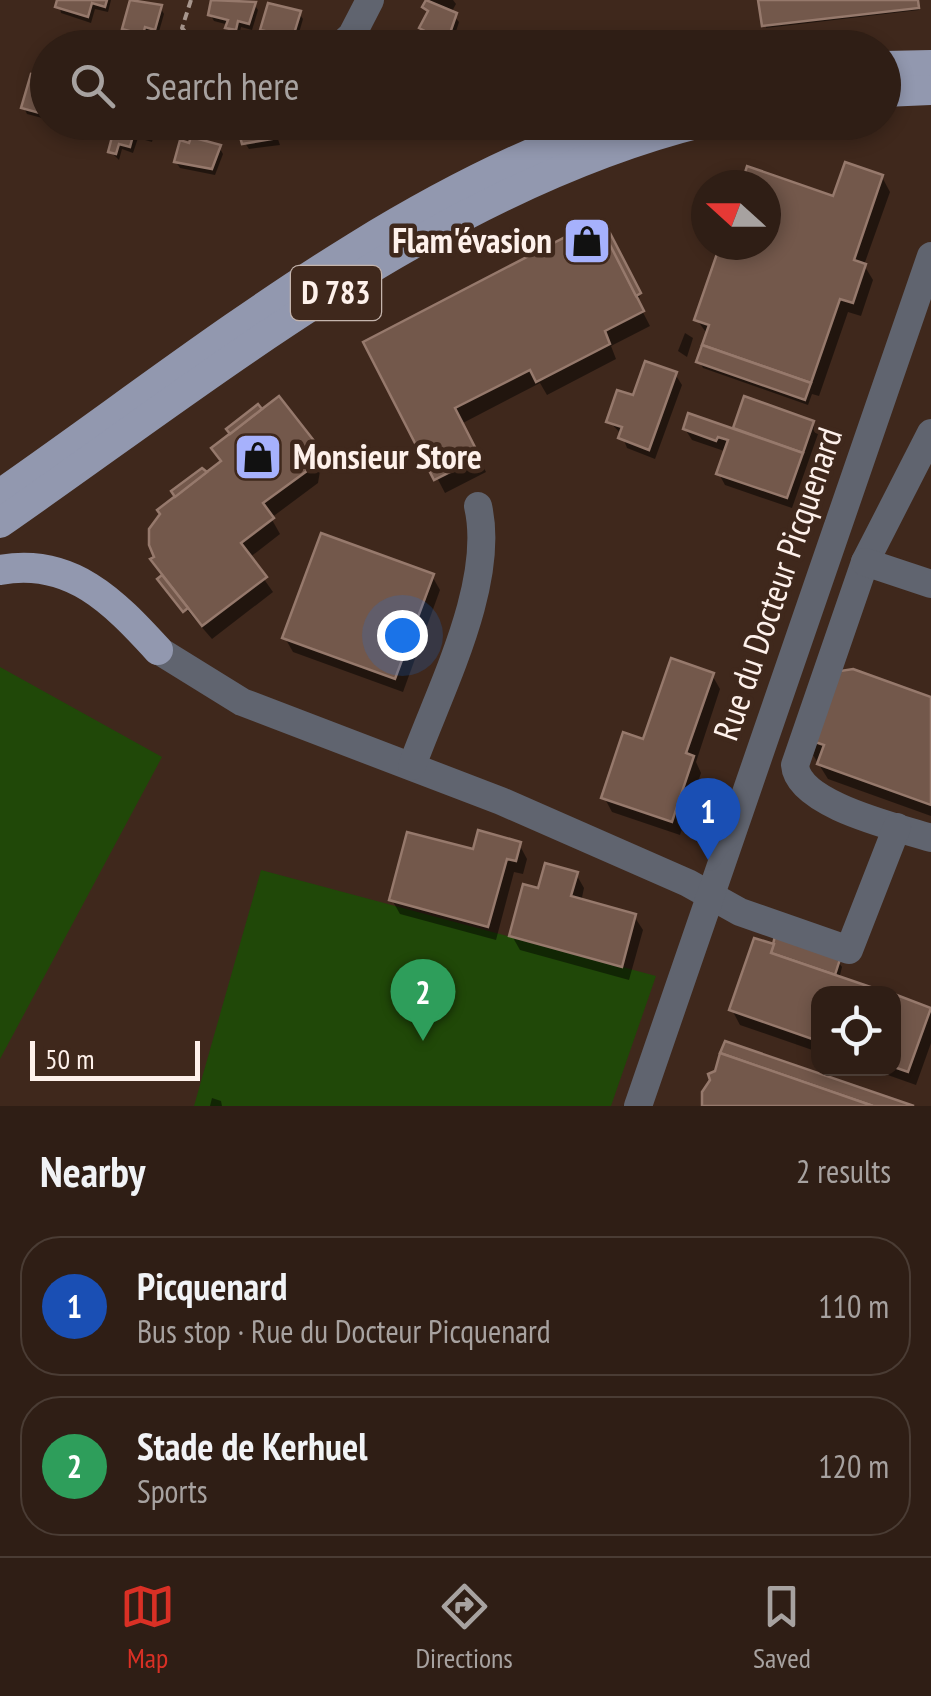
<!DOCTYPE html>
<html lang="en">
<head>
<meta charset="utf-8">
<style>
	body { margin:0; font-family:"PT Sans Narrow",sans-serif; background:#3b2b22; color:#f1f3f6 }
	.controls { position:absolute; right:30px; bottom:30px; display:grid; overflow:hidden; border-radius:20px; box-shadow:0 5px 15px #0003 }
	.controls button { width:90px; height:90px; display:grid; place-items:center; padding:0; border:0; border-bottom:2px solid #4a3c34; background:#2f1e15; color:#f1f3f6; font:50px sans-serif }
	.compass { position:absolute; left:691px; top:170px; width:90px; height:90px; border-radius:50%; background:#2f1e15; box-shadow:0 5px 15px #0003; rotate:291deg }
	.scale { position:absolute; left:30px; bottom:25px; width:170px; box-sizing:border-box; padding-left:10px; border:5px solid #fef1eb; border-top:0; font-size:28px; line-height:35px; white-space:nowrap; color:#fef1eb; -webkit-text-stroke:8px #3f281c; paint-order:stroke }
	.you { position:absolute; left:402px; top:635px; width:35px; height:35px; margin:-25px; border:8px solid #fff; border-radius:50%; background:#1a73e8; box-shadow:0 0 0 15px #1a73e833 }
	.badge { display:grid; place-items:center; width:65px; height:65px; border-radius:50%; background:#d93025; color:#fff; font-size:32px; font-weight:700 }
	.pin { position:absolute; translate:-50% -82px; filter:drop-shadow(0 2px 5px #0008) }
	.pin::after { content:''; position:absolute; top:52px; width:35px; height:30px; background:inherit; clip-path:polygon(0 0,100% 0,50% 100%) }
	.list { margin:0; padding:0; list-style:none }
	h2 { display:flex; justify-content:space-between; align-items:center; height:130px; margin:0; padding:0 40px; font-size:42px }
	h2 small { font-size:32px; font-weight:400; color:#a7a2a0 }
	.list li { display:grid; grid-template-columns:65px 1fr auto; gap:30px; align-items:center; box-sizing:border-box; height:140px; margin:0 20px 20px; padding:0 20px; border:2px solid #4a3c34; border-radius:40px }
	.list b { display:block; font-size:38px; white-space:nowrap }
	.list p { margin:0; font-size:32px; white-space:nowrap; color:#a7a2a0 }
	.list em { font-size:32px; font-style:normal; color:#a7a2a0 }
	.icon { flex:none; width:55px; height:55px; fill:none; stroke:currentColor; stroke-width:2; stroke-linecap:round; stroke-linejoin:round }
	.map { position:relative; flex:none; width:931px; height:1106px; overflow:hidden }
	.search { position:absolute; background:#2f1e15; box-shadow:0 5px 15px #0003; left:30px; right:30px; top:30px; height:110px; display:flex; align-items:center; gap:25px; box-sizing:border-box; padding:0 35px; border-radius:55px; color:#a7a2a0; font-size:38px }
	.sheet { height:450px; background:#2f1e15 }
	nav { display:flex; justify-content:space-around; align-items:center; box-sizing:border-box; height:140px; border-top:2px solid #4a3c34; background:#2f1e15; font-size:28px; color:#a7a2a0 }
	nav a { display:grid; justify-items:center; gap:5px }
	nav .on { color:#d93025 }
	.map>svg:first-child { display:block }
	.green { fill:#204808 }
	.shadow { fill:#0007 }
	.building { fill:#73584b; stroke:#96796c; stroke-width:2.5 }
	.lines { fill:none; stroke-linecap:round; stroke-linejoin:round }
	.path { stroke:#a7968d; stroke-width:4; stroke-dasharray:8 5; stroke-linecap:butt }
	.minor { stroke:#60646f; stroke-width:28 }
	.major { stroke:#9298af; stroke-width:30 }
	.labels { text-anchor:middle; stroke-width:9; stroke-linejoin:round; paint-order:stroke }
	.shield { fill:#3f281c; stroke:#c5b5ad; stroke-width:2.5 }
	.shield-label { font-size:32px; font-weight:bold; fill:#fef1eb }
	.poi-label { font-size:35px; font-weight:bold; fill:#fef1eb; stroke:#3f281c; text-anchor:end }
	.street-label { font-size:35px; fill:#fef1eb; stroke:#3f281c }
</style>
</head>
<body>
<div class="map">
<svg width="931" height="1106" viewBox="0 0 931 1106">
	<rect width="100%" height="100%" fill="#3f281c"/>
	<g class="green">
		<path d="M0 667 162 757 0 1059Z"/>
		<path d="M261 870 656 976 611 1106H194Z"/>
	</g>
	<g class="shadow">
		<path d="M59 0H111L108 12 95 9 91 23 61 13Z"/>
		<path d="M133 0 160 7 164 14 158 35 148 33 146 41 128 36 124 29Z"/>
		<path d="M214 0 254 4 258 10 252 30 241 27 239 36 232 34 229 25 214 21 210 14Z"/>
		<path d="M426 0H453L456 4 451 13 459 22 451 47 422 28 429 15Z"/>
		<path d="M761 0H918L919 10 766 28Z"/>
		<path d="M299 13 303 19 296 43 267 36 263 30Z"/>
		<path d="M48 78 46 119 27 114 24 108Z"/>
		<path d="M119 122H157L152 142 138 138 133 153 122 149 119 160 111 152Z"/>
		<path d="M272 122 280 145 249 149 245 143Z"/>
		<path d="M292 122H335L336 125 298 135Z"/>
		<path d="M219 147 223 154 215 175 180 168 176 162Z"/>
		<path d="M748 170 834 199 882 177 890 192 864 265 873 280 861 316 848 312 819 396 812 394 808 405 703 368 699 361 708 335 697 320 722 245H766V185H743Z"/>
		<path d="M609 238 640 297 636 299 650 326 611 346 616 359 547 395 540 383 461 424 486 472 445 493 367 343Z"/>
		<path d="M685 333 693 338 687 357 678 351Z"/>
		<path d="M675 374 682 385 655 459 627 448 622 435 609 421 635 398Z"/>
		<path d="M746 400 812 423 818 434 792 508 725 485 719 474 727 452 692 440 685 429 734 431Z"/>
		<path d="M313 444 322 459 318 483 271 518 280 534 249 558 273 592 212 639 161 580 164 577 153 560 206 475Z"/>
		<path d="M432 576 440 590 403 692 293 652 285 638Z"/>
		<path d="M842 673 931 699V816L828 779 813 755Z"/>
		<path d="M712 675 720 689 696 762 701 773 680 835 612 812 604 797 645 742Z"/>
		<path d="M519 844 527 859 523 874 514 872 496 940 400 914 392 900 475 852Z"/>
		<path d="M576 874 584 888 581 902 634 916 643 930 629 980 520 950 512 936 540 891Z"/>
		<path d="M838 961 842 967 839 979 818 994V1052L740 1025 732 1010Z"/>
		<path d="M894 997 931 1013V1043L916 1085 868 1068H894Z"/>
		<path d="M212 1098 221 1101 222 1106H210Z"/>
	</g>
	<g class="building">
		<path d="M57 0H107L105 7 92 3 88 17 55 7Z"/>
		<path d="M130 0 162 5 155 30 145 27 143 35 122 29Z"/>
		<path d="M211 0 256 2 249 24 238 21 236 30 225 28 228 20 208 15Z"/>
		<path d="M426 0 457 13 447 42 419 28 428 11 422 7Z"/>
		<path d="M758 0H918L919 8 762 26Z"/>
		<path d="M268 3 301 11 293 37 260 30Z"/>
		<path d="M31 74 48 78 43 114 21 108Z"/>
		<path d="M116 122H153L149 136 134 132 130 147 119 144 116 154 108 152Z"/>
		<path d="M236 122H275L278 138 242 144Z"/>
		<path d="M191 137 221 145 212 169 174 162 180 140 189 143Z"/>
		<path d="M845 162 883 175 854 260 866 264 853 303 840 299 811 383 702 345 709 325 694 320 720 245H766V185H741L747 166 833 196Z"/>
		<path d="M598 220 644 311 605 331 610 344 536 382 530 370 455 408 480 457 434 480 363 342Z"/>
		<path d="M610 233 641 293 636 296 605 235Z"/>
		<path d="M702 345 811 383 805 400 696 362Z"/>
		<path d="M645 361 677 372 649 450 618 438 622 427 606 422 617 390 633 395Z"/>
		<path d="M279 396 315 442 311 468 263 503 274 518 241 543 267 577 202 626 150 559 154 557 149 545V529L160 514 157 510 221 461 211 448Z"/>
		<path d="M744 396 814 421 803 453 733 428Z"/>
		<path d="M258 404 262 409 230 434 226 429Z"/>
		<path d="M688 413 803 453 787 498 716 474 728 440 718 437 716 441 683 429Z"/>
		<path d="M202 468 207 472 175 497 171 491Z"/>
		<path d="M321 533 434 574 395 679 282 638Z"/>
		<path d="M162 575 188 608 183 612 157 579Z"/>
		<path d="M671 658 714 673 686 753 694 756 672 822 601 798 623 732 643 739Z"/>
		<path d="M853 669 931 697V805L817 764 824 745 815 742 840 671Z"/>
		<path d="M478 830 521 842 516 861 507 859 488 927 389 900 407 832 473 849Z"/>
		<path d="M545 863 578 872 571 896 636 914 622 967 509 936 523 884 538 888Z"/>
		<path d="M775 936 840 959 835 975 771 953Z"/>
		<path d="M754 938 774 944 771 953 891 994H818V1041L729 1010Z"/>
		<path d="M894 994 931 1008 908 1072 894 1067Z"/>
		<path d="M725 1041 914 1106H873L720 1053Z"/>
		<path d="M720 1053 873 1106H702V1092L710 1080 708 1074 715 1071Z"/>
	</g>
	<g class="lines">
		<path class="path" d="M191 0 182 28 198 48"/>
		<g class="minor">
			<path d="M90 44 101 48"/>
			<path d="M338 48 352 35 370 0"/>
			<path d="M931 433 865 562 795 765C798 805 897 827 931 838"/>
			<path d="M865 562 931 584"/>
			<path d="M158 650 242 702 501 801 688 883 740 912 849 950 897 827"/>
			<path d="M412 766C439 691 496 584 478 506"/>
			<path d="M638 1106 931 256"/>
		</g>
		<g class="major">
			<path d="M884 66 931 65"/>
			<path d="M884 92 931 90"/>
			<path d="M0 494C190 362 392 195 613 122"/>
			<path d="M0 523C216 373 445 186 704 122"/>
			<path d="M0 570C71 557 114 602 158 650"/>
		</g>
	</g>
	<defs>
		<g id="shop-square" transform="scale(2.5)"><rect x="-9" y="-9" width="18" height="18" rx="4" fill="#a6b1fc" stroke="#3f281c"/><path d="M-5-2.5h2.3a2.7 3.5 0 0 1 5.4 0H5L5.5 6h-11ZM-1.5-2.5h3a1.5 2.3 0 0 0-3 0Z" fill="#111"/></g>
	</defs>
	<g fill-rule="evenodd">
		<use href="#shop-square" x="587" y="241"/>
		<use href="#shop-square" x="258" y="457"/>
	</g>
	<g class="labels">
		<rect class="shield" x="291" y="266" width="90" height="54" rx="8"/>
		<g class="shield-label">
			<text x="336" y="304">D 783</text>
		</g>
		<g class="poi-label">
			<text x="552" y="253">Flam'évasion</text>
			<text x="293" y="469" text-anchor="start">Monsieur Store</text>
		</g>
		<g class="street-label">
			<text transform="translate(778 584) rotate(-71)" y="12">Rue du Docteur Picquenard</text>
		</g>
	</g>
</svg>
<div class="controls">
<button><svg class="icon" aria-label="locate" viewBox="0 0 24 24"><circle cx="12" cy="12" r="6"/><path d="M12 2v4M12 18v4M2 12h4M18 12h4"/></svg></button>
</div>
<svg class="compass" viewBox="-18 -18 36 36"><path d="M0-13l5 13h-10z" fill="#e53935"/><path d="M0 13l5-13h-10z" fill="#a7a2a0"/></svg>
<div class="scale">50 m</div>
<div class="you"></div>
<div class="pin badge" style="left:708px;top:860px;background:#1a4fb4">1</div>
<div class="pin badge" style="left:423px;top:1041px;background:#2e9e5b">2</div>
<div class="search"><svg class="icon" aria-label="search" viewBox="0 0 24 24"><circle cx="10" cy="10" r="6"/><path d="M15 15l6 6"/></svg>Search here</div>
</div>
<section class="sheet">
<h2>Nearby<small>2 results</small></h2>
<ul class="list">
<li><span class="badge" style="background:#1a4fb4">1</span><div><b>Picquenard</b><p>Bus stop · Rue du Docteur Picquenard</p></div><em>110 m</em></li>
<li><span class="badge" style="background:#2e9e5b">2</span><div><b>Stade de Kerhuel</b><p>Sports</p></div><em>120 m</em></li>
</ul>
</section>
<nav>
<a class="on"><svg class="icon" aria-label="map" viewBox="0 0 24 24"><path d="M3 6l6-2 6 2 6-2v14l-6 2-6-2-6 2zM9 4v14M15 6v14"/></svg>Map</a>
<a><svg class="icon" aria-label="directions" viewBox="0 0 24 24"><path d="M12 3l9 9-9 9-9-9zM9 14v-3h6M13 9l2 2-2 2"/></svg>Directions</a>
<a><svg class="icon" aria-label="saved" viewBox="0 0 24 24"><path d="M7 4h10v16l-5-4-5 4z"/></svg>Saved</a>
</nav>
</body>
</html>
